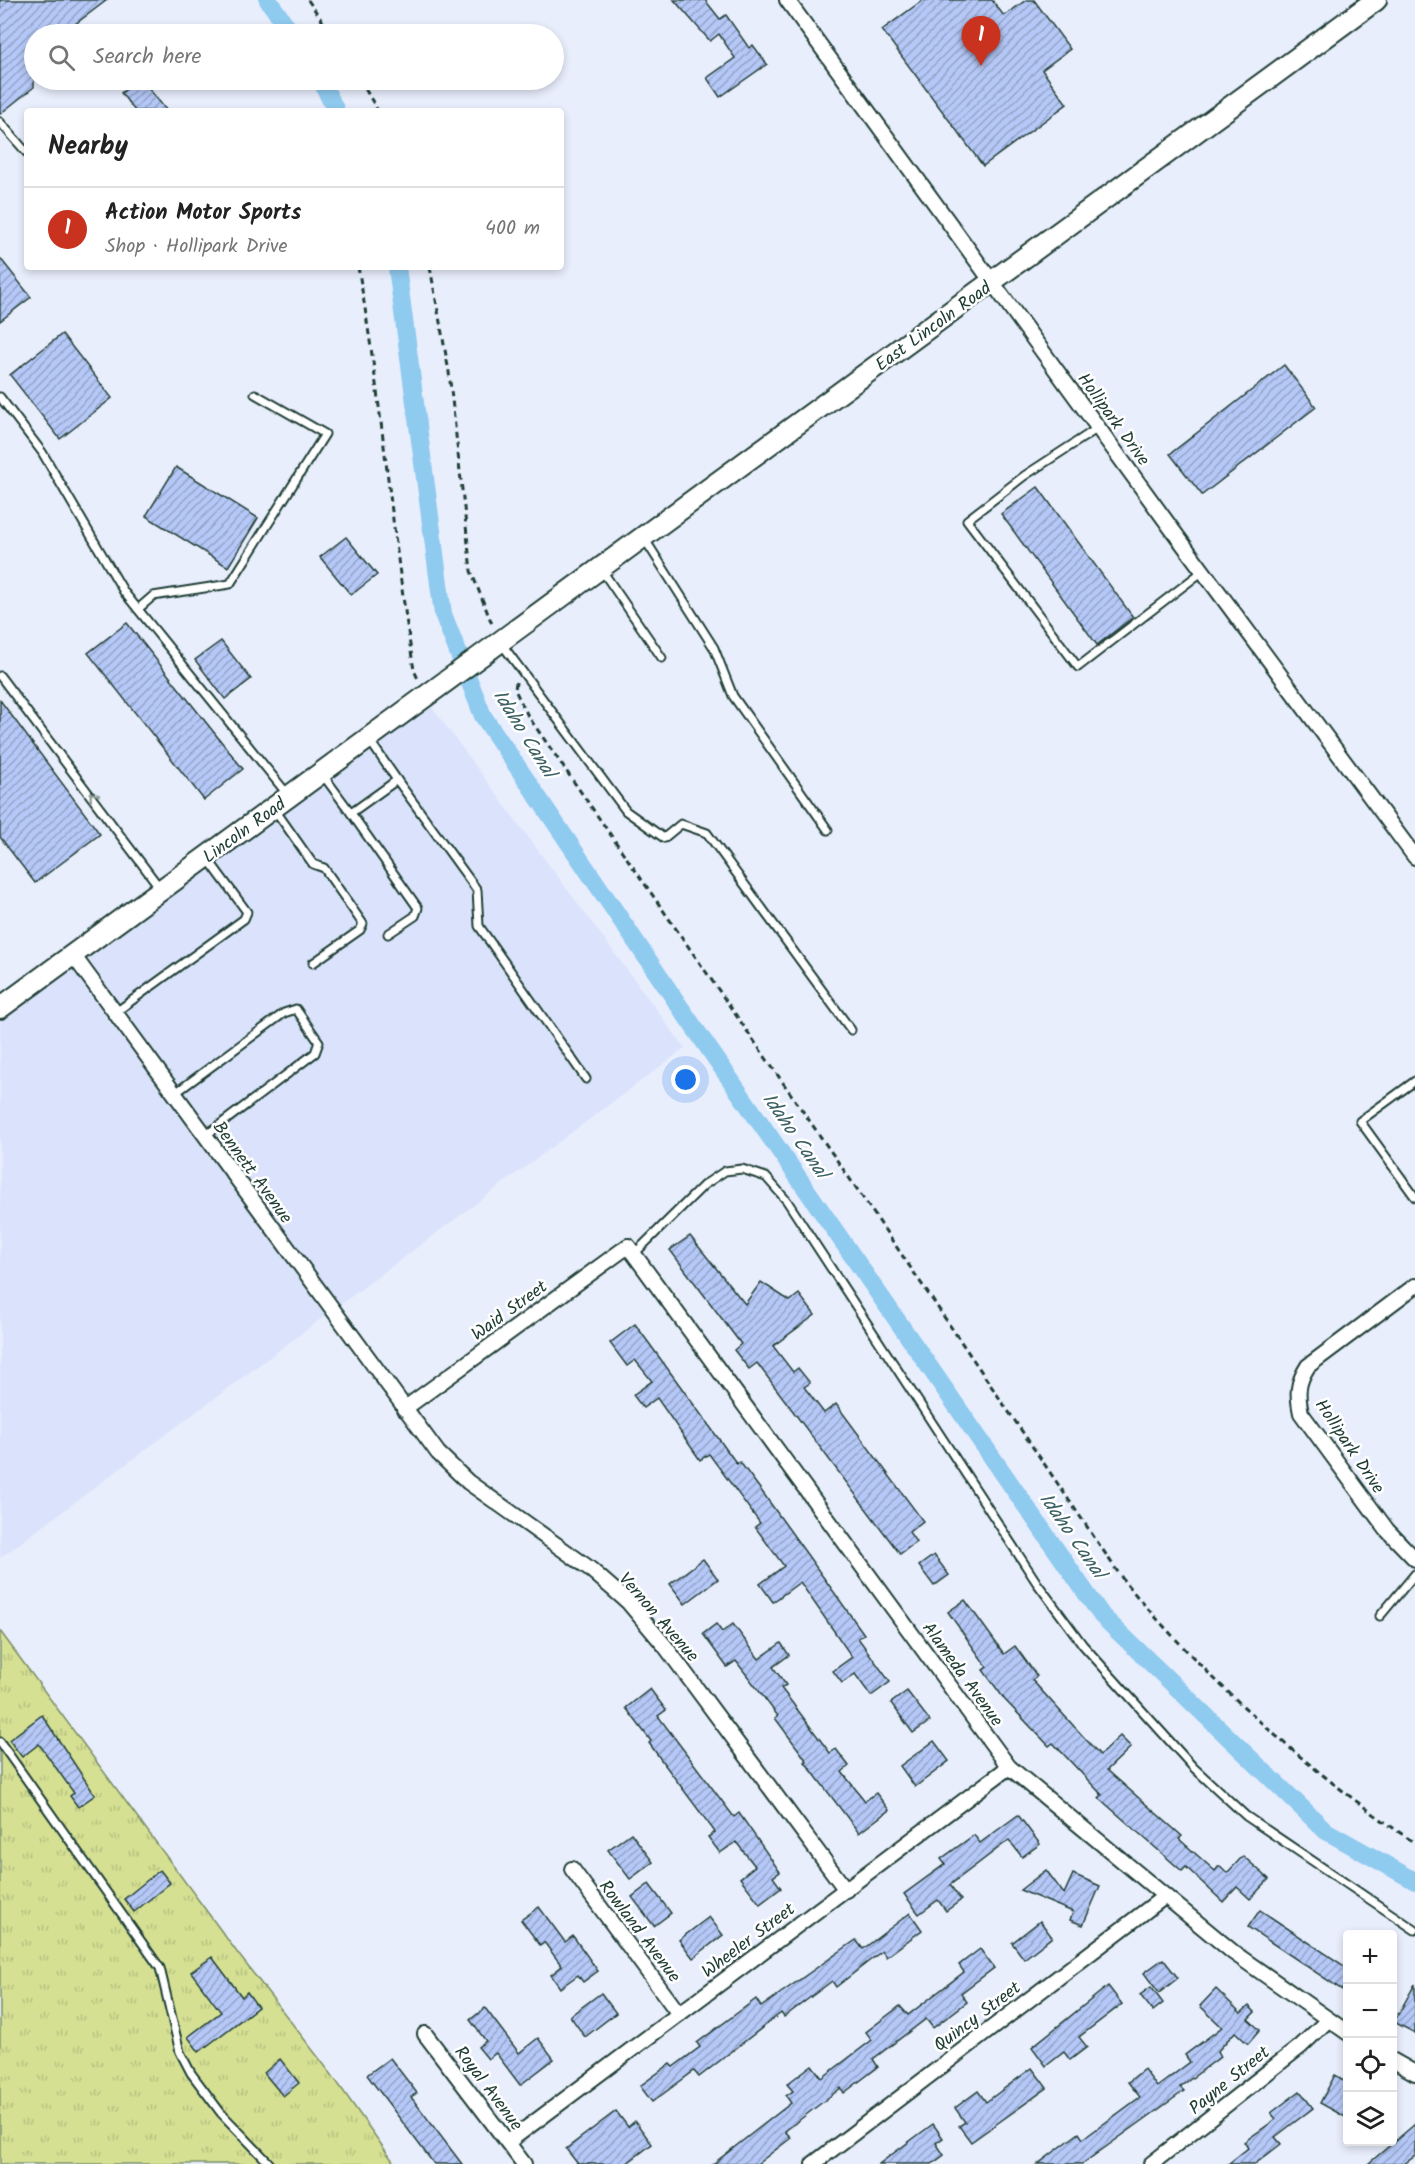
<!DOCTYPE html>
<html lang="en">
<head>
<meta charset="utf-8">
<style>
	body { margin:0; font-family:Kalam,sans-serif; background:#f2f2f2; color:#222 }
	.controls { position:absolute; right:18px; bottom:18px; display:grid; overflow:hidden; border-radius:6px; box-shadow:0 3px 9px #0003 }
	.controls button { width:54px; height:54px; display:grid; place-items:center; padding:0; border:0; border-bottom:2px solid #e0e0e0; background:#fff; color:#222; font:30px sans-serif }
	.you { position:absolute; left:686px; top:1080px; width:21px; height:21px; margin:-15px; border:4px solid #fff; border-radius:50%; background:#1a73e8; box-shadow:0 0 0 9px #1a73e833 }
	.badge { display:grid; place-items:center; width:39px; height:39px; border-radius:50%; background:#c8321e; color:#fff; font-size:20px; font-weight:700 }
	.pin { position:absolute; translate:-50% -50px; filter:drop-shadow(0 2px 3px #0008) }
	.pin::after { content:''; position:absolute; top:32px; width:21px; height:18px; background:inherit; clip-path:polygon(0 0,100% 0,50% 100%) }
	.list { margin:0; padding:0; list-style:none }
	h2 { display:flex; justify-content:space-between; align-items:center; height:78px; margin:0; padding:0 24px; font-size:26px }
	h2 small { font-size:20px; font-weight:400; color:#767676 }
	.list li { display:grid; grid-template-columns:39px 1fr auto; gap:18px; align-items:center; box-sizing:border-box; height:84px; padding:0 24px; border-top:2px solid #e0e0e0 }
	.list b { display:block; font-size:22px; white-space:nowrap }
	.list p { margin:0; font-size:20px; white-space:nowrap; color:#767676 }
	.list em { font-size:20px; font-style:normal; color:#767676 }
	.icon { flex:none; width:33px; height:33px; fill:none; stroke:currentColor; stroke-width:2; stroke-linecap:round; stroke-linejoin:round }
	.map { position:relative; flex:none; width:1415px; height:2164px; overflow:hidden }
	.search { position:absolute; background:#fff; box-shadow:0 3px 9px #0003; left:24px; top:24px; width:540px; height:66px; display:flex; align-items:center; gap:15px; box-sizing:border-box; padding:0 21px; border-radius:33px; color:#767676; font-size:22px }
	.panel { position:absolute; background:#fff; box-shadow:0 3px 9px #0003; left:24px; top:108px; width:540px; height:162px; border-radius:6px }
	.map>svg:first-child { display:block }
	.built { fill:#dae3fb }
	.grass { fill:url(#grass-tufts); stroke:#7a8e64; stroke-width:1.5 }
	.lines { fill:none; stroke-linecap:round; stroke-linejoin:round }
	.canal { stroke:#8fcaef; stroke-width:18 }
	.building { fill:url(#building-hatch); stroke:#1f3d34; stroke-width:1.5 }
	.service-casing { stroke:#1f3d34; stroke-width:11 }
	.minor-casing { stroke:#1f3d34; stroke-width:18 }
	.secondary-casing { stroke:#1f3d34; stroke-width:24 }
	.path { stroke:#1f3d34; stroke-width:3; stroke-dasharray:6 4.5; stroke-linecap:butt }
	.service { stroke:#fff; stroke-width:7 }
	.minor { stroke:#fff; stroke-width:14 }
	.secondary { stroke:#fff; stroke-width:20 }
	.oneway { stroke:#8f9e9a }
	.labels { text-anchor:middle; stroke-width:5; stroke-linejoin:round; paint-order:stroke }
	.street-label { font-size:18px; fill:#1f3d34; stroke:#fff }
	.water-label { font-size:20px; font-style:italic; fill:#3b6063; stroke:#fff }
</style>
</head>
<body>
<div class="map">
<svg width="1415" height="2164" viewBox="0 0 1415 2164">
	<defs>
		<pattern id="grass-tufts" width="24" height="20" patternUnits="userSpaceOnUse" patternTransform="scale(1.5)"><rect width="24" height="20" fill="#d5e093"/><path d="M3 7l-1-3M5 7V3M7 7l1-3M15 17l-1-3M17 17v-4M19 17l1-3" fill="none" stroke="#b6c17f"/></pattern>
		<pattern id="building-hatch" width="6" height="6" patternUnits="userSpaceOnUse" patternTransform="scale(1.5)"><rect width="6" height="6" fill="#b6c8f7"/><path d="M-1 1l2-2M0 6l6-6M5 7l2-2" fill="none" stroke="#93a4c9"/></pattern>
	</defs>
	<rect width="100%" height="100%" fill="#e9eefd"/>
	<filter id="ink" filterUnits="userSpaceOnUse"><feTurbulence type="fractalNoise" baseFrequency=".0167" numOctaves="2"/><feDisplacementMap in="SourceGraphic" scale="12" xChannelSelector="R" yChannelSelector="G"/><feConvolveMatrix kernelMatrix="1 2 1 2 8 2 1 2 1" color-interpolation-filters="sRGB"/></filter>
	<g filter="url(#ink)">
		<path class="built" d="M425 698 685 1048 0 1558V1008Z"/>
		<path class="grass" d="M0 1631 239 1955 332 2075 395 2164H0Z"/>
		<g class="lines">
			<g class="canal">
				<path d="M268 0 292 34"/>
				<path d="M321 80 336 111"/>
				<path d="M397 267 443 614 483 716 680 1007 1102 1616 1326 1831 1415 1881"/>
			</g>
		</g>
		<g class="building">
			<path d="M0 0H107L62 34H34V87L0 114Z"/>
			<path d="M674 0H705L720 19 726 15 749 48 753 45 767 64 720 97 707 78 735 58 719 34 710 41Z"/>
			<path d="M923 0H992L1004 16 1026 0H1034L1070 49 1042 70 1067 104 983 166 882 30Z"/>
			<path d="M138 80H142L167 111H135L121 93Z"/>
			<path d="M0 258 31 297 0 321Z"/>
			<path d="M62 334 112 398 60 439 10 375Z"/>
			<path d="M1284 365 1316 407 1202 495 1170 454Z"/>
			<path d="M176 467 258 518 228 567 146 516Z"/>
			<path d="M1038 487 1133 617 1097 645 1001 514Z"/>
			<path d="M346 537 377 575 351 595 320 557Z"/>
			<path d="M127 623 243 769 204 800 88 653Z"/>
			<path d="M221 641 251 679 225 699 195 660Z"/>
			<path d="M0 700 100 834 35 883 0 837Z"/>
			<path d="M690 1236 745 1304 761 1282 790 1301 799 1294 815 1315 773 1346 793 1372 798 1368 810 1383 804 1387 824 1413 836 1404 923 1521 909 1532 916 1542 900 1554 757 1363 749 1369 734 1350 741 1344 670 1250Z"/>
			<path d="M635 1324 737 1464 740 1462 763 1493 864 1634 858 1638 890 1682 871 1696 855 1674 842 1683 833 1671 852 1657 800 1582 773 1602 760 1584 784 1566 755 1527 760 1523 709 1454 700 1460 657 1398 643 1408 633 1395 652 1381 635 1360 627 1366 610 1343Z"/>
			<path d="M934 1555 949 1575 934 1586 919 1566Z"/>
			<path d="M703 1559 718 1579 685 1604 670 1584Z"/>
			<path d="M965 1600 1004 1654 1015 1646 1037 1676 1032 1680 1100 1755 1120 1736 1131 1747 1107 1770 1182 1836 1179 1839 1215 1871 1219 1866 1227 1873 1243 1856 1269 1879 1250 1899 1237 1887 1223 1902 1186 1867 1182 1871 1099 1798 1102 1795 1053 1743 1049 1746 1005 1700 983 1670 987 1667 948 1612Z"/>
			<path d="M716 1624 722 1632 733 1624 759 1659 781 1643 789 1655 773 1667 786 1685 781 1688 830 1753 836 1749 849 1766 842 1772 865 1801 876 1793 889 1810 859 1833 805 1762 807 1761 775 1718 778 1716 736 1661 727 1667 703 1634Z"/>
			<path d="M650 1689 666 1710 658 1716 734 1817 739 1813 780 1872 773 1877 781 1888 760 1904 740 1878 755 1866 736 1842 720 1853 708 1837 715 1832 662 1761 649 1743 651 1741 626 1708Z"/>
			<path d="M907 1691 930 1721 913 1733 891 1703Z"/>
			<path d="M42 1715 95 1795 78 1807 70 1796 74 1793 39 1744 22 1757 9 1740Z"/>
			<path d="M934 1741 949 1761 915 1787 900 1766Z"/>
			<path d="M1018 1815 1040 1844 1022 1857 1009 1840 950 1885 961 1900 946 1911 938 1900 919 1914 904 1894 945 1864 941 1859 974 1835 980 1843Z"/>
			<path d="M631 1833 653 1862 630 1879 608 1850Z"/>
			<path d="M160 1870 170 1883 134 1912 124 1899Z"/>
			<path d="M1046 1870 1064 1894 1073 1874 1100 1886 1083 1925 1070 1920 1073 1912 1020 1890Z"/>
			<path d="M649 1884 671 1913 654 1926 632 1897Z"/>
			<path d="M539 1907 565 1942 573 1936 598 1971 583 1982 578 1975 560 1988 551 1975 562 1966 544 1942 540 1945 521 1920Z"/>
			<path d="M1260 1910 1347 1968V1993L1248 1927Z"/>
			<path d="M910 1913 922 1930 886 1957 882 1951 836 1987 832 1981 784 2017 781 2013 699 2077 694 2071 652 2102 640 2086 670 2064 673 2067 700 2047 697 2043 756 1999 761 2007 856 1940 863 1949Z"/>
			<path d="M709 1917 723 1935 693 1958 679 1940Z"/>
			<path d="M1040 1921 1052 1937 1024 1959 1012 1943Z"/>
			<path d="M980 1949 994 1968 961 1993 967 2002 933 2028 926 2019 873 2059 878 2067 844 2093 841 2088 785 2131 791 2138 757 2164H713L791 2103 786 2096 793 2091 787 2084 812 2065 822 2078 872 2040 866 2032 900 2006 908 2015 964 1972 959 1965Z"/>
			<path d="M212 1957 242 1997 247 1992 258 2007 199 2052 188 2037 221 2012 191 1972Z"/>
			<path d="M1163 1959 1178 1978 1159 1993 1144 1973Z"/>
			<path d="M1415 1984V2033L1394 2022Z"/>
			<path d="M1108 1986 1122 2004 1079 2037 1087 2047 1070 2060 1064 2052 1046 2066 1032 2047Z"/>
			<path d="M1151 1987 1163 2003 1153 2011 1140 1995Z"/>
			<path d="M1216 1989 1241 2013 1249 2006 1255 2012 1248 2019 1260 2030 1248 2044 1235 2032 1217 2052 1220 2057 1180 2087 1184 2091 1082 2164H1038L1079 2133 1083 2139 1140 2097 1128 2082 1144 2069 1157 2087 1190 2062 1185 2055 1222 2027 1200 2006Z"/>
			<path d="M601 1993 616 2013 585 2037 570 2016Z"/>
			<path d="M485 2008 519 2053 538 2038 554 2059 520 2085 496 2053 488 2059 478 2047 486 2041 470 2020Z"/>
			<path d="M390 2058 417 2093 411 2097 462 2164H434L367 2075Z"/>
			<path d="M280 2059 299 2083 283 2096 264 2073Z"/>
			<path d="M1032 2068 1047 2088 971 2142 959 2126 965 2122 955 2108 978 2091 986 2102Z"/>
			<path d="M1335 2075 1347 2082V2118L1320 2103Z"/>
			<path d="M1300 2091 1313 2108 1275 2137 1281 2144 1255 2164H1228L1248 2148 1244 2142 1276 2119 1271 2113Z"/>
			<path d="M616 2111 628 2127 635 2121 652 2144 626 2164H578L566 2149Z"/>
			<path d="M933 2124 943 2138 936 2143 944 2155 932 2164H879Z"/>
			<path d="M1415 2124V2156L1404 2164H1368Z"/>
		</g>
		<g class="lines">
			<g class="service-casing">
				<g id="service">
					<path d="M0 122 27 153"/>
					<path d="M0 397 42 452 124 592 288 795"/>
					<path d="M1098 428 1024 476 967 520 1078 667 1203 571"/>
					<path d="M644 538 714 648 733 696 828 830"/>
					<path d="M601 569 662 658"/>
					<path d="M138 609 153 596 230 584 325 434 255 394"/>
					<path d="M501 643 626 811 664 838 681 824 707 833 851 1030"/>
					<path d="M0 676 160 888"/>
					<path d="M323 775 351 813 397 780 370 741"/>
					<path d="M397 780 477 890 479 926 586 1079"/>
					<path d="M275 810 313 864 324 868 363 924 360 930 313 963"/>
					<path d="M351 813 418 908 415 916 388 934"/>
					<path d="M116 1012 244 919 247 912 208 859"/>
					<path d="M1415 1081 1360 1121 1415 1197"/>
					<path d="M174 1094 284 1013 296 1009 319 1042 315 1053 205 1136"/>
					<path d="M634 1254 704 1185 725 1171 742 1169 766 1177 787 1201 1037 1583 1083 1645 1193 1767 1246 1816 1415 1930"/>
					<path d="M1380 1616 1415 1574"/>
					<path d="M0 1742 160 1968 180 2052 191 2073 221 2113 270 2164"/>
				</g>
			</g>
			<g class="minor-casing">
				<g id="minor">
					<path d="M787 0 1171 528 1415 857"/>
					<path d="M73 955 438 1453 468 1482 589 1568 628 1602 665 1646 846 1890"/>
					<path d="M1415 1286 1308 1366C1297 1383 1297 1394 1301 1413L1387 1530 1415 1559"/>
					<path d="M404 1409 628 1246 1009 1767 1234 1953 1348 2033"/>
					<path d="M572 1869 679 2014"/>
					<path d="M425 2034 524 2164"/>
					<path d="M1392 2060 1415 2073"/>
					<path d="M508 2142 1009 1767"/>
					<path d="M813 2164 1164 1897"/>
					<path d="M1151 2164 1301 2046 1327 2021"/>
				</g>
			</g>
			<g class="secondary-casing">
				<path id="secondary" d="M0 1008 1376 0"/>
			</g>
			<g class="path">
				<path d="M308 0 331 34"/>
				<path d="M360 80 378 111"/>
				<path d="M358 267C382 401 392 536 414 670L418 679"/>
				<path d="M430 267 449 372 471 571 492 624"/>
				<path d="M516 682 515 690 528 716 859 1192 1124 1581C1208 1681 1307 1770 1415 1843"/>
			</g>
			<use href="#service" class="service"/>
			<use href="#minor" class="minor"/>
			<use href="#secondary" class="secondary"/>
		</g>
		<defs><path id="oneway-chevron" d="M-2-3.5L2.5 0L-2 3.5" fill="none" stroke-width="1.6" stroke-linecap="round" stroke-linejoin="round" transform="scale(1.5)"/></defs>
		<use class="oneway" href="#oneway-chevron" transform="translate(93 796) rotate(-128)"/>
	</g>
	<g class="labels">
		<g class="street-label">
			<text transform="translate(933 326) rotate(-36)" y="6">East Lincoln Road</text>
			<text transform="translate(1114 419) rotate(54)" y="6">Hollipark Drive</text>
			<text transform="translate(244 830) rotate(-36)" y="6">Lincoln Road</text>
			<text transform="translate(253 1172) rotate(54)" y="6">Bennett Avenue</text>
			<text transform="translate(509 1310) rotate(-36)" y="6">Waid Street</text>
			<text transform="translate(1350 1446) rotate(56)" y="6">Hollipark Drive</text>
			<text transform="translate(659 1617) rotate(49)" y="6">Vernon Avenue</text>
			<text transform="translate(963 1674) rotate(54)" y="6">Alameda Avenue</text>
			<text transform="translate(640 1931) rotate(53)" y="6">Rowland Avenue</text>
			<text transform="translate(748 1940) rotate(-37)" y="6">Wheeler Street</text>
			<text transform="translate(977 2016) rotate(-37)" y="6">Quincy Street</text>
			<text transform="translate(1229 2080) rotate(-39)" y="6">Payne Street</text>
			<text transform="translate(489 2088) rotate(53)" y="6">Royal Avenue</text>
		</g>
		<g class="water-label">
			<text transform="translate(525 733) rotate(58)" y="7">Idaho Canal</text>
			<text transform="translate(796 1135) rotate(55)" y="7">Idaho Canal</text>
			<text transform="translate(1073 1535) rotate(55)" y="7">Idaho Canal</text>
		</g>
	</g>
</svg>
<div class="controls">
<button>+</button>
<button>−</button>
<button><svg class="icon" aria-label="locate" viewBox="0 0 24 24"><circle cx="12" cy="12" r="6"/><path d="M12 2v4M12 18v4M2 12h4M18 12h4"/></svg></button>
<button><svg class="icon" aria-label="layers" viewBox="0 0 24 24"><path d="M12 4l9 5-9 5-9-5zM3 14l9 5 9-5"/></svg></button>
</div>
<div class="you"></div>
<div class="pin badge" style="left:981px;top:66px">1</div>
<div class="search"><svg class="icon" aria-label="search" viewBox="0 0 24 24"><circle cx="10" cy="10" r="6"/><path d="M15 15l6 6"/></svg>Search here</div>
<section class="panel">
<h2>Nearby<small></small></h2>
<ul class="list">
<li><span class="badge">1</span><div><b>Action Motor Sports</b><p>Shop · Hollipark Drive</p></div><em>400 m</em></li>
</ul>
</section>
</div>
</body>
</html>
